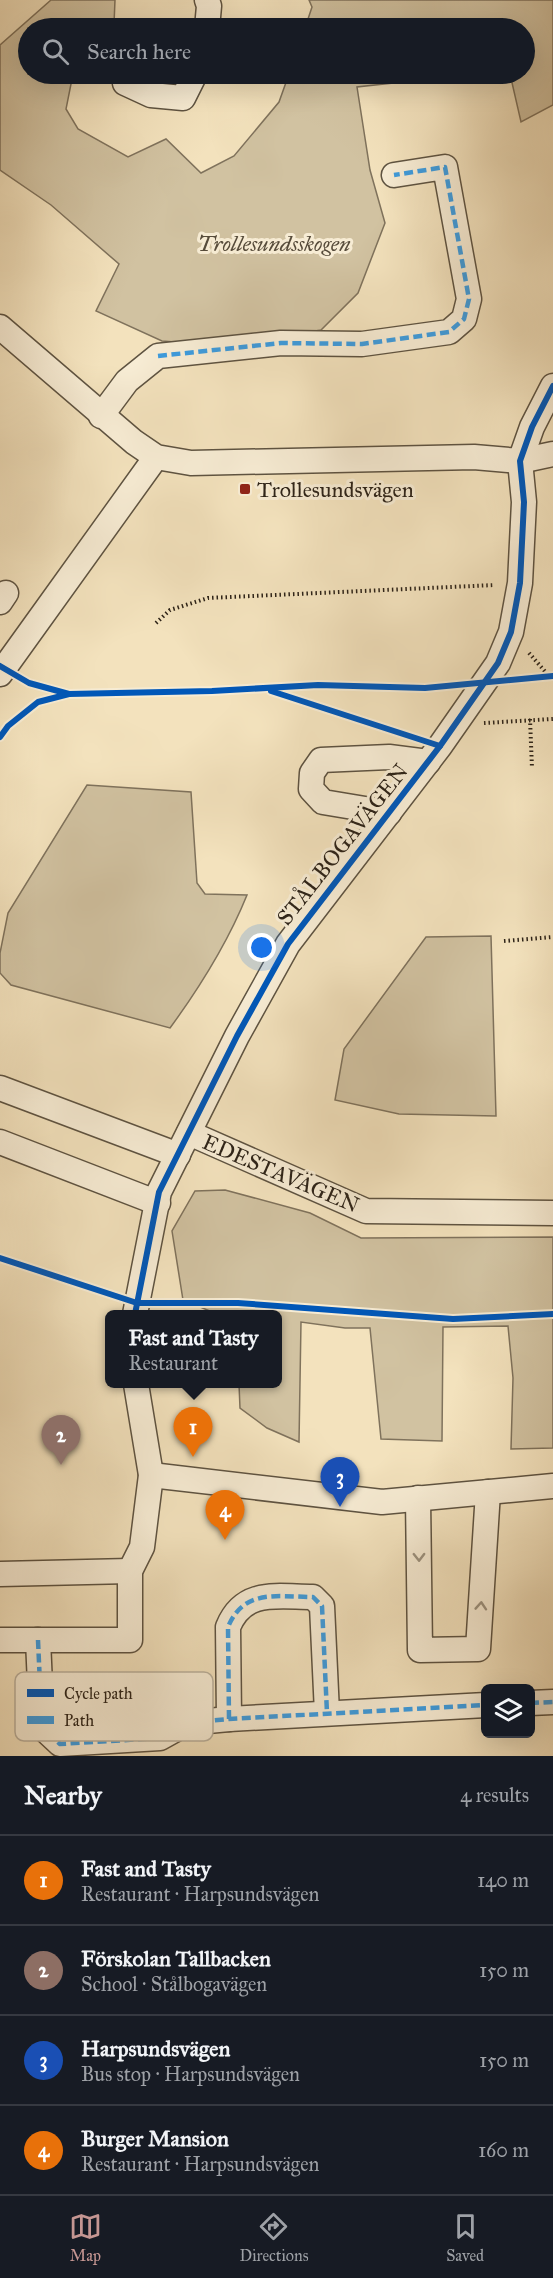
<!DOCTYPE html>
<html lang="en">
<head>
<meta charset="utf-8">
<style>
	body { margin:0; font-family:"IM FELL Great Primer",serif; background:#242831; color:#f1f3f6 }
	.controls { position:absolute; right:18px; bottom:18px; display:grid; overflow:hidden; border-radius:9px; box-shadow:0 6px 24px #0002 }
	.controls button { width:54px; height:54px; display:grid; place-items:center; padding:0; border:0; border-bottom:2px solid #363941; background:#171b24; color:#f1f3f6; font:30px sans-serif }
	.you { position:absolute; left:262px; top:948px; width:21px; height:21px; margin:-15px; border:4px solid #fff; border-radius:50%; background:#1a73e8; box-shadow:0 0 0 9px #1a73e833 }
	.badge { display:grid; place-items:center; width:39px; height:39px; border-radius:50%; background:#c59692; color:#fff; font-size:20px; font-weight:700 }
	.pin { position:absolute; translate:-50% -50px; filter:drop-shadow(0 2px 3px #0008) }
	.pin::after { content:''; position:absolute; top:32px; width:21px; height:18px; background:inherit; clip-path:polygon(0 0,100% 0,50% 100%) }
	.popup { position:absolute; left:105px; top:1310px; width:177px; height:78px; box-sizing:border-box; display:grid; place-content:center; border-radius:9px; background:#171b24; filter:drop-shadow(0 2px 4px #0005); font-size:20px; white-space:nowrap; color:#9ea1a6 }
	.popup b { font-size:22px; color:#f1f3f6 }
	.popup::after { content:''; position:absolute; left:50%; top:100%; margin-left:-12px; border:12px solid transparent; border-top-color:#171b24 }
	.list { margin:0; padding:0; list-style:none }
	h2 { display:flex; justify-content:space-between; align-items:center; height:78px; margin:0; padding:0 24px; font-size:26px }
	h2 small { font-size:20px; font-weight:400; color:#9ea1a6 }
	.list li { display:grid; grid-template-columns:39px 1fr auto; gap:18px; align-items:center; box-sizing:border-box; height:90px; padding:0 24px; border-top:2px solid #363941 }
	.list b { display:block; font-size:22px; white-space:nowrap }
	.list p { margin:0; font-size:20px; white-space:nowrap; color:#9ea1a6 }
	.list em { font-size:20px; font-style:normal; color:#9ea1a6 }
	.icon { flex:none; width:33px; height:33px; fill:none; stroke:currentColor; stroke-width:2; stroke-linecap:round; stroke-linejoin:round }
	.map { position:relative; flex:none; width:553px; height:1756px; overflow:hidden }
	.search { position:absolute; background:#171b24; box-shadow:0 6px 24px #0002; left:18px; right:18px; top:18px; height:66px; display:flex; align-items:center; gap:15px; box-sizing:border-box; padding:0 21px; border-radius:33px; color:#9ea1a6; font-size:22px }
	.sheet { height:438px; background:#171b24 }
	nav { display:flex; justify-content:space-around; align-items:center; box-sizing:border-box; height:84px; border-top:2px solid #363941; background:#171b24; font-size:16px; color:#9ea1a6 }
	nav a { display:grid; justify-items:center; gap:3px }
	nav .on { color:#c59692 }
	.map>svg:first-child { display:block }
	.green { fill:#d1c2a1; stroke:#7f725c; stroke-width:1.5 }
	.lines { fill:none; stroke-linecap:round; stroke-linejoin:round }
	.minor-casing { stroke:#5e5341; stroke-width:27 }
	.path { stroke:#2d2318; stroke-width:4; stroke-dasharray:1.5 3; stroke-linecap:butt }
	.minor { stroke:#f7ecd4; stroke-width:24 }
	.quiet { stroke:#3d9cdf; stroke-width:4.5; stroke-dasharray:9 4.5; stroke-linecap:butt }
	.cycleway-casing { stroke:#f7ecd4; stroke-width:10 }
	.cycleway { stroke:#0057b8; stroke-width:6 }
	.oneway { stroke:#9c927f }
	.poi-dot { fill:#8f2418; stroke:#f7ecd4; stroke-width:2 }
	.labels { text-anchor:middle; stroke-width:6; stroke-linejoin:round; paint-order:stroke }
	.park-label { font-size:22px; font-style:italic; fill:#564b3a; stroke:#f7ecd4 }
	.poi-label { font-size:22px; fill:#2d2318; stroke:#f7ecd4; text-anchor:start }
	.street-label { font-size:22px; fill:#2d2318; stroke:#f7ecd4 }
	.key { fill:#f7ecd4; stroke:#bab09c; stroke-width:1.5 }
	.key-label { font-size:16px; fill:#2d2318 }
</style>
</head>
<body>
<div class="map">
<svg width="553" height="1756" viewBox="0 0 553 1756">
	<rect width="100%" height="100%" fill="#f3e2bd"/>
	<filter id="stains"><feTurbulence type="fractalNoise" baseFrequency=".00333" numOctaves="4"/><feColorMatrix values="0 0 0 0 .2 0 0 0 0 .09 0 0 0 0 .02 0 0 0 .5 -.17"/></filter>
	<radialGradient id="worn" r=".72"><stop offset=".6" stop-color="#630" stop-opacity="0"/><stop offset="1" stop-color="#630" stop-opacity=".3"/></radialGradient>
	<g class="green">
		<path d="M51 0H115L114 24 110 28H28V74H73L66 109 78 129 128 157 166 139 201 173 234 156 279 102 289 74H476L357 87 370 170 385 223 358 293 321 330 228 346 162 341 96 311 119 264 51 205 0 170V45Z"/>
		<path d="M309 0H553V105L521 122 510 74H524V28H305L312 7Z"/>
		<path d="M87 785 191 792 197 883 205 894 247 895C228 942 200 987 170 1028L11 985 0 973V953L8 913Z"/>
		<path d="M491 936 496 1116 399 1114 335 1100 344 1049 426 937Z"/>
		<path d="M225 1190 310 1213 361 1238 553 1237V1448L511 1449 513 1378 508 1326 443 1327 442 1441 381 1439 370 1328H345L301 1322 299 1442 267 1428 240 1408 239 1384H277V1314H217L183 1300 172 1231 195 1191Z"/>
	</g>
	<g class="lines">
		<g class="minor-casing">
			<g id="minor">
				<path d="M207 28 209 6 207 0"/>
				<path d="M125 83 151 95 183 98 195 74"/>
				<path d="M0 327 134 442 156 457 191 463 474 457 520 461 553 454"/>
				<path d="M101 416 127 381 158 356 281 343 362 344 449 332 464 319 469 299 445 167 394 175"/>
				<path d="M0 602 6 593"/>
				<path d="M0 674 156 457"/>
				<path d="M389 813 323 802 311 789 312 773 321 760 389 757 428 762"/>
				<path d="M0 1088 178 1155"/>
				<path d="M189 1133 366 1211 553 1213"/>
				<path d="M0 1142 158 1203"/>
				<path d="M135 1314 159 1192 237 1036 288 944 440 746 498 663 511 632 520 583 524 502 520 461 532 427 553 386"/>
				<path d="M151 1475 382 1502 553 1486"/>
				<path d="M418 1498 420 1650 478 1649 488 1492"/>
				<path d="M0 1574 130 1571"/>
				<path d="M0 1640H130V1571L142 1547 151 1475 136 1384"/>
				<path d="M38 1640 41 1707 45 1730 60 1744 160 1738 187 1723 229 1719 486 1705"/>
				<path d="M530 1703 553 1702"/>
				<path d="M229 1719 228 1627C244 1588 278 1597 313 1597L322 1606 327 1713"/>
			</g>
		</g>
		<g class="path">
			<path d="M156 623 170 610 208 598 495 585"/>
			<path d="M529 653 549 676"/>
			<path d="M530 719 532 768"/>
			<path d="M484 723 553 719"/>
			<path d="M504 941 553 937"/>
		</g>
		<use href="#minor" class="minor"/>
		<g class="quiet">
			<path d="M158 356 281 343 362 344 449 332 464 319 469 299 445 167 394 175"/>
			<path d="M38 1640 41 1707 45 1730 60 1744 160 1738 187 1723 229 1719 486 1705"/>
			<path d="M530 1703 553 1702"/>
			<path d="M229 1719 228 1627C244 1588 278 1597 313 1597L322 1606 327 1713"/>
		</g>
		<g class="cycleway-casing">
			<g id="cycleway">
				<path d="M0 666 29 683 69 694"/>
				<path d="M271 691 440 746"/>
				<path d="M0 737 8 726 38 702 69 694 212 691 318 685 425 688 553 676"/>
				<path d="M0 1258 137 1303H238L453 1319 553 1314"/>
				<path d="M135 1314 159 1192 237 1036 288 944 440 746 498 663 511 632 520 583 524 502 520 461 532 427 553 386"/>
			</g>
		</g>
		<use href="#cycleway" class="cycleway"/>
	</g>
	<defs><path id="oneway-chevron" d="M-2-3.5L2.5 0L-2 3.5" fill="none" stroke-width="1.6" stroke-linecap="round" stroke-linejoin="round" transform="scale(1.5)"/></defs>
	<g class="oneway">
		<use href="#oneway-chevron" transform="translate(419 1557) rotate(89)"/>
		<use href="#oneway-chevron" transform="translate(481 1606) rotate(-86)"/>
	</g>
	<rect class="poi-dot" x="239" y="483" width="12" height="12" rx="3"/>
	<g class="labels">
		<g class="park-label">
			<text x="274" y="251">Trollesundsskogen</text>
		</g>
		<g class="poi-label">
			<text x="257" y="497">Trollesundsvägen</text>
		</g>
		<g class="street-label">
			<text transform="translate(342 844) rotate(-52)" y="8">STÅLBOGAVÄGEN</text>
			<text transform="translate(281 1173) rotate(23)" y="8">EDESTAVÄGEN</text>
		</g>
	</g>
	<rect x="15" y="1672" width="198" height="69" rx="9" class="key"/>
	<rect x="27" y="1689" width="27" height="8" fill="#0057b8"/>
	<rect x="27" y="1716" width="27" height="8" fill="#3d9cdf"/>
	<g class="key-label">
		<text x="64" y="1699">Cycle path</text>
		<text x="64" y="1726">Path</text>
	</g>
	<rect width="100%" height="100%" filter="url(#stains)"/>
	<rect width="100%" height="100%" fill="url(#worn)"/>
</svg>
<div class="controls">
<button><svg class="icon" aria-label="layers" viewBox="0 0 24 24"><path d="M12 4l9 5-9 5-9-5zM3 14l9 5 9-5"/></svg></button>
</div>
<div class="you"></div>
<div class="pin badge" style="left:193px;top:1457px;background:#e8710a">1</div>
<div class="popup"><b>Fast and Tasty</b>Restaurant</div>
<div class="pin badge" style="left:61px;top:1465px;background:#8d6e63">2</div>
<div class="pin badge" style="left:340px;top:1507px;background:#1a4fb4">3</div>
<div class="pin badge" style="left:225px;top:1540px;background:#e8710a">4</div>
<div class="search"><svg class="icon" aria-label="search" viewBox="0 0 24 24"><circle cx="10" cy="10" r="6"/><path d="M15 15l6 6"/></svg>Search here</div>
</div>
<section class="sheet">
<h2>Nearby<small>4 results</small></h2>
<ul class="list">
<li><span class="badge" style="background:#e8710a">1</span><div><b>Fast and Tasty</b><p>Restaurant · Harpsundsvägen</p></div><em>140 m</em></li>
<li><span class="badge" style="background:#8d6e63">2</span><div><b>Förskolan Tallbacken</b><p>School · Stålbogavägen</p></div><em>150 m</em></li>
<li><span class="badge" style="background:#1a4fb4">3</span><div><b>Harpsundsvägen</b><p>Bus stop · Harpsundsvägen</p></div><em>150 m</em></li>
<li><span class="badge" style="background:#e8710a">4</span><div><b>Burger Mansion</b><p>Restaurant · Harpsundsvägen</p></div><em>160 m</em></li>
</ul>
</section>
<nav>
<a class="on"><svg class="icon" aria-label="map" viewBox="0 0 24 24"><path d="M3 6l6-2 6 2 6-2v14l-6 2-6-2-6 2zM9 4v14M15 6v14"/></svg>Map</a>
<a><svg class="icon" aria-label="directions" viewBox="0 0 24 24"><path d="M12 3l9 9-9 9-9-9zM9 14v-3h6M13 9l2 2-2 2"/></svg>Directions</a>
<a><svg class="icon" aria-label="saved" viewBox="0 0 24 24"><path d="M7 4h10v16l-5-4-5 4z"/></svg>Saved</a>
</nav>
</body>
</html>
